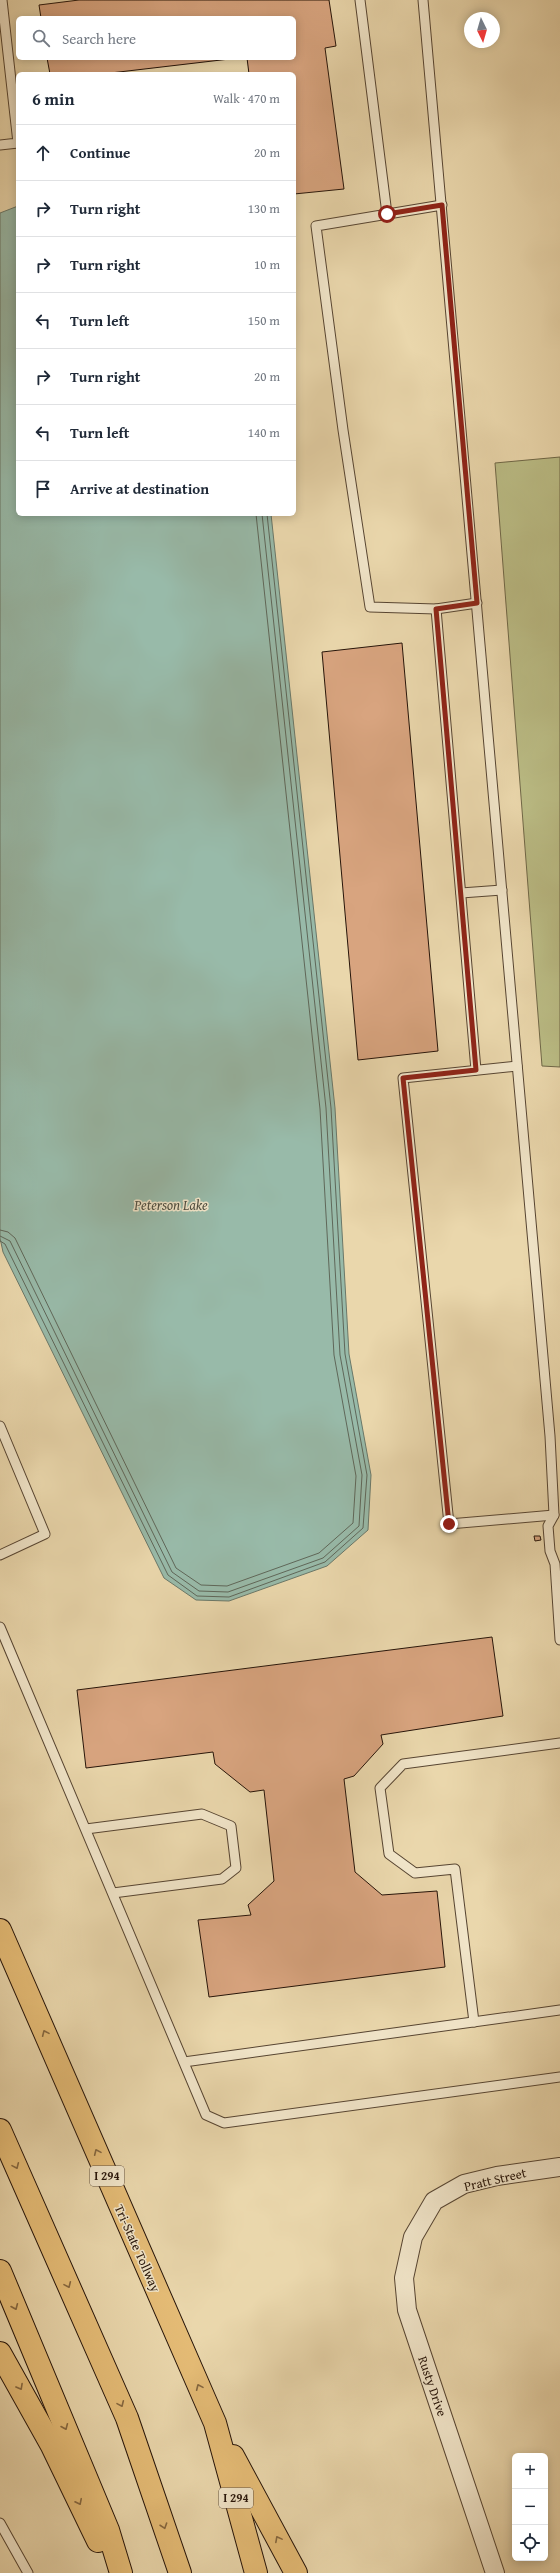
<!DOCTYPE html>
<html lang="en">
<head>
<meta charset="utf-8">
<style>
	body { margin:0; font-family:"Gentium Book Plus",serif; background:#f6f6f7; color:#1f2937 }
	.controls { position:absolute; right:12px; bottom:12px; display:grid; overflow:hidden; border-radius:6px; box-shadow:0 2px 10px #0003 }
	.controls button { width:36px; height:36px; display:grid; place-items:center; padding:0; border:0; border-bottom:1px solid #e0e1e3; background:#fff; color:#1f2937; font:20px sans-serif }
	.compass { position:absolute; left:464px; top:12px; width:36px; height:36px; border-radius:50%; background:#fff; box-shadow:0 2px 10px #0003; rotate:175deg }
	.stop { position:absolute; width:12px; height:12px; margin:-9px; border:3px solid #8f2418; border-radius:50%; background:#fff }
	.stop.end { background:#8f2418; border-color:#fff; box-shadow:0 1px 4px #0008 }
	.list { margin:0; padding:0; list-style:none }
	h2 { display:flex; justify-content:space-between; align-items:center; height:52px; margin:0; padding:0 16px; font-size:17px }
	h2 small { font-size:13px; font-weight:400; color:#747a83 }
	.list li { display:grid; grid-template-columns:26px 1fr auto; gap:12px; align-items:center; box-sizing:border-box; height:56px; padding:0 16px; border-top:1px solid #e0e1e3 }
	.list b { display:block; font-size:15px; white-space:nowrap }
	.list em { font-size:13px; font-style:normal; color:#747a83 }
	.icon { flex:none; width:22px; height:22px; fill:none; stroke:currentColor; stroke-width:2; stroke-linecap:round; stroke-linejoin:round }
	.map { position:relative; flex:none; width:560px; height:2573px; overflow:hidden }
	.search { position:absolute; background:#fff; box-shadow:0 2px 10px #0003; left:16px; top:16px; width:280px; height:44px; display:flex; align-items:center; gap:10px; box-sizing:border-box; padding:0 14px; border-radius:6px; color:#747a83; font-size:15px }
	.panel { position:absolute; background:#fff; box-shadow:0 2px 10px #0003; left:16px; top:72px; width:280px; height:444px; border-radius:6px }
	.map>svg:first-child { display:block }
	.green { fill:#bbbd86; stroke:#706848 }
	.water { fill:#98baa9; stroke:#6a7869 }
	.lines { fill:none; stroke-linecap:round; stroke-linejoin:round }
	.shore { stroke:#5f6759; stroke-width:1 }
	.building { fill:#d8a47f; stroke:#261409 }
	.service-casing { stroke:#574532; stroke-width:11 }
	.minor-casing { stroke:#574532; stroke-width:20 }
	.motorway-casing { stroke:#261409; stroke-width:24 }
	.service { stroke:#f1e5c9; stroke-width:9 }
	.minor { stroke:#f1e5c9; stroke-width:18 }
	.motorway { stroke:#e5bc76; stroke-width:22 }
	.oneway { stroke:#866840 }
	.route { stroke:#8f2418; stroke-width:5 }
	.labels { text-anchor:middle; stroke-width:3; stroke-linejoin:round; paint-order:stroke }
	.shield { fill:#f1e5c9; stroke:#635343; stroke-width:1 }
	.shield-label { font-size:12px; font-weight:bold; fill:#261409 }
	.street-label { font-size:13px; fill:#261409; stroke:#f1e5c9 }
	.water-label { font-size:14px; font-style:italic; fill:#4e4e41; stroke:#f1e5c9 }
</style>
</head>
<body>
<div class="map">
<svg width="560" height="2573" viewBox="0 0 560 2573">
	<rect width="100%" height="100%" fill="#ead7ac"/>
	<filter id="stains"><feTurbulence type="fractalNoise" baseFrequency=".005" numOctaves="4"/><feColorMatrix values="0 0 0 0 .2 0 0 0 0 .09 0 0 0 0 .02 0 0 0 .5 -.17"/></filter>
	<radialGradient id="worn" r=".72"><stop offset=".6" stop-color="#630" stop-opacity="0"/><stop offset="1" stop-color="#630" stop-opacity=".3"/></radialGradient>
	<path class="green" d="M560 457V1067L542 1066 495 463Z"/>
	<path class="water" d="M18 206V514H271L335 1108 349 1354 371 1475 368 1530 327 1566 229 1601 196 1600 164 1578 3 1252 0 1238V213Z"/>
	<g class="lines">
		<g class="shore">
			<path d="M0 1230 8 1232 15 1238 176 1568 201 1585 227 1586 319 1553 353 1523 356 1476 334 1355 320 1109 256 514"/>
			<path d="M0 1236 10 1241 172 1572 199 1591 228 1592 323 1558 359 1526 362 1475 340 1355 326 1108 262 514"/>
			<path d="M0 1241 5 1244 168 1575 197 1596 229 1597 325 1562 363 1528 367 1475 345 1354 331 1108 267 514"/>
		</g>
	</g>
	<g class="building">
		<path d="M79 0H329L336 46 325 48 344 189 294 194V74H249L247 58H294V18H41L39 5Z"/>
		<path d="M47 58H238L102 74H50Z"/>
		<path d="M402 643 438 1051 358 1060 322 652Z"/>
		<path d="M534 1536H540L541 1540 535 1541Z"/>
		<path d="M492 1637 503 1716 381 1735 383 1744 354 1776 344 1779 355 1872 382 1895 437 1891 445 1967 209 1997 198 1920 251 1915 248 1905 274 1881 264 1790 250 1792 215 1764 213 1752 86 1768 77 1690Z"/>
	</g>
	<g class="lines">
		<g class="service-casing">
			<g id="service">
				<path d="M360 0 387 214"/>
				<path d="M423 0 550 1436 554 1515 548 1526 550 1551 555 1564 560 1640"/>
				<path d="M0 145 18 143 2 0"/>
				<path d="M442 205 316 226 343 430 370 607 436 609 477 603"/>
				<path d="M436 609 476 1070"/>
				<path d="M461 893 502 890"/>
				<path d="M517 1066 403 1078 449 1524 554 1515"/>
				<path d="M0 1426 45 1534 0 1555"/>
				<path d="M0 1627 206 2115 224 2123 560 2077"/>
				<path d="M86 1829 202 1814 231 1826 236 1868 222 1879 113 1893"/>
				<path d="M474 2022 455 1869 415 1873 389 1854 380 1788 403 1764 560 1743"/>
				<path d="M184 2062 560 2010"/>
				<path d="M0 2523 28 2573"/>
			</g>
		</g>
		<g class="minor-casing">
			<path id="minor" d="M495 2573 407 2310 404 2278 413 2237 434 2201 464 2184 497 2176 560 2167"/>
		</g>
		<g class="motorway-casing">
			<g id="motorway">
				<path d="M0 1930 215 2423 256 2573"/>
				<path d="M0 2130 127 2418 180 2573"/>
				<path d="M0 2271 108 2530 121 2573"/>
				<path d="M0 2353 52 2446 98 2541"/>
				<path d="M233 2456 296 2573"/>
			</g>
		</g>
		<use href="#service" class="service"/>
		<use href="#minor" class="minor"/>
		<use href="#motorway" class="motorway"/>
	</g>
	<defs><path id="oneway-chevron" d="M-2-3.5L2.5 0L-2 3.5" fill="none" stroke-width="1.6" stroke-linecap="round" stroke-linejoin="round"/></defs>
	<g class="oneway">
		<use href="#oneway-chevron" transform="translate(45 2033) rotate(-114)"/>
		<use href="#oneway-chevron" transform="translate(97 2152) rotate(-114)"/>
		<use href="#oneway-chevron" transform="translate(16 2166) rotate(66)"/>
		<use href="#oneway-chevron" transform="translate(68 2285) rotate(66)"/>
		<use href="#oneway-chevron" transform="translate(15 2307) rotate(67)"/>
		<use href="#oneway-chevron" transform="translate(20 2387) rotate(61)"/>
		<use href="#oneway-chevron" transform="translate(199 2387) rotate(-114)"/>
		<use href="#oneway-chevron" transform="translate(121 2404) rotate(66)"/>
		<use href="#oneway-chevron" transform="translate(65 2427) rotate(67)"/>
		<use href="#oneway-chevron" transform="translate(79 2502) rotate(64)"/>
		<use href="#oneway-chevron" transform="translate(164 2526) rotate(71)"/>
		<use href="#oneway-chevron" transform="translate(278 2539) rotate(-118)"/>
	</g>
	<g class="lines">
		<path class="route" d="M387 214 442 205 477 603 436 609 476 1070 403 1078 449 1524"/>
	</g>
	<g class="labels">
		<g class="shield">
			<rect x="90" y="2166" width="34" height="20" rx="3"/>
			<rect x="219" y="2488" width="34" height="20" rx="3"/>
		</g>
		<g class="shield-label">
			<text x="107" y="2180">I 294</text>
			<text x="236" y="2502">I 294</text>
		</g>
		<g class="street-label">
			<text transform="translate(495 2179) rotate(-13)" y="5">Pratt Street</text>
			<text transform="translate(138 2248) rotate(66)" y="5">Tri-State Tollway</text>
			<text transform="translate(433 2386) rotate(71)" y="5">Rusty Drive</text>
		</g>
		<g class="water-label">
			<text x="171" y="1210">Peterson Lake</text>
		</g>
	</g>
	<rect width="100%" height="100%" filter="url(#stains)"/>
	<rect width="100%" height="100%" fill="url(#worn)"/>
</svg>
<div class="controls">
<button>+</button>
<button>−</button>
<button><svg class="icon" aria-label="locate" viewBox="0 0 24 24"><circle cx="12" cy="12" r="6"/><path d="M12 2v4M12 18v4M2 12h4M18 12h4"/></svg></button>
</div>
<svg class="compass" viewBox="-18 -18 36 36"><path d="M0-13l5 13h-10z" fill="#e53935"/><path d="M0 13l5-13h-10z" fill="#747a83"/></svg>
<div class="stop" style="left:387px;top:214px"></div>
<div class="stop end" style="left:449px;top:1524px"></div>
<div class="search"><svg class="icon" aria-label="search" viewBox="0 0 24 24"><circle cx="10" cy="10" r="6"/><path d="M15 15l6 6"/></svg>Search here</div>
<section class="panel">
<h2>6 min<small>Walk · 470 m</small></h2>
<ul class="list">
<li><svg class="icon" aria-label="ahead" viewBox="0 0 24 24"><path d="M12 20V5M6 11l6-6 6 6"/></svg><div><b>Continue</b></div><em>20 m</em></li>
<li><svg class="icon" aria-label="right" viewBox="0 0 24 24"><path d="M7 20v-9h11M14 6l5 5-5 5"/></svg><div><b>Turn right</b></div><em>130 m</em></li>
<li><svg class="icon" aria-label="right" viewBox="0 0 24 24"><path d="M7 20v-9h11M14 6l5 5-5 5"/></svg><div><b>Turn right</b></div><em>10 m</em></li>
<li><svg class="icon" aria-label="left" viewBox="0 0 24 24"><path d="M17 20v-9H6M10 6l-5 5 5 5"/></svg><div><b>Turn left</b></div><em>150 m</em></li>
<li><svg class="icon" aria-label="right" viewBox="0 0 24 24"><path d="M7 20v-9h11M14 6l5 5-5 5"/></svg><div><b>Turn right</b></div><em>20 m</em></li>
<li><svg class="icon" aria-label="left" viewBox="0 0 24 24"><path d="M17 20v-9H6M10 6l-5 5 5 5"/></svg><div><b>Turn left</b></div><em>140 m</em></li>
<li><svg class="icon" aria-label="arrive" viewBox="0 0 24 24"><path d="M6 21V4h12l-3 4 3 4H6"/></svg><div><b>Arrive at destination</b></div></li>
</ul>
</section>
</div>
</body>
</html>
